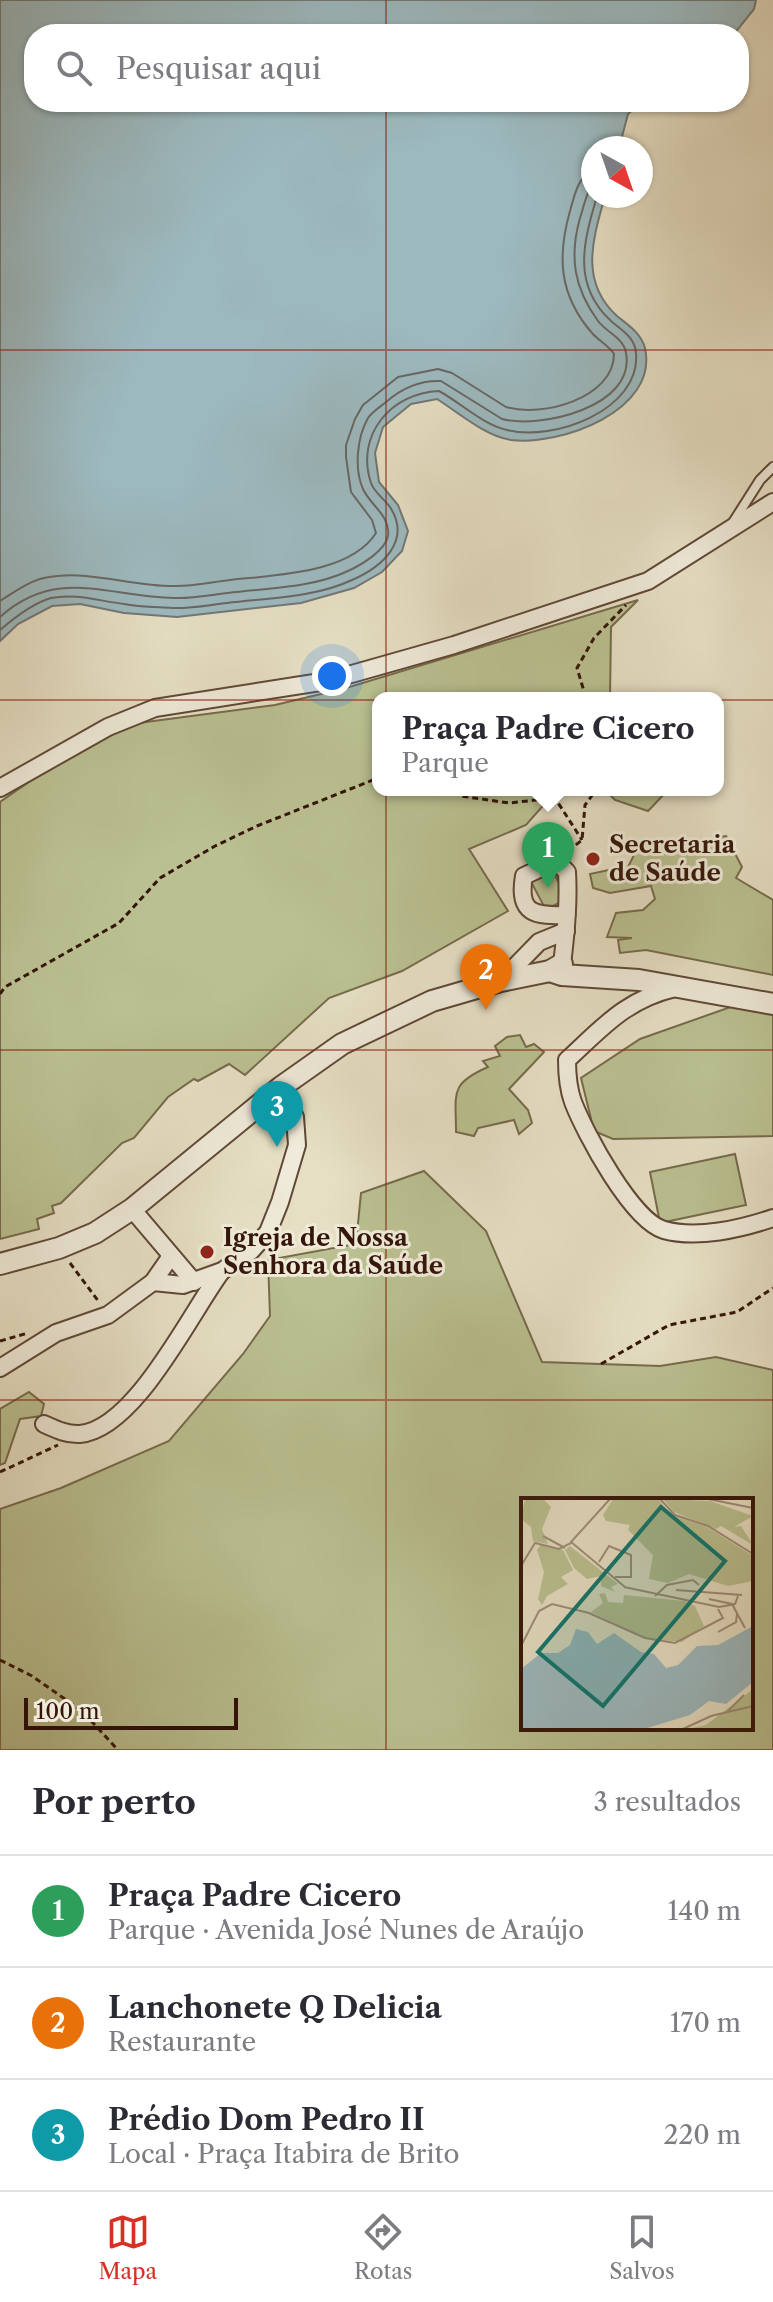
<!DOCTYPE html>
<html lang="pt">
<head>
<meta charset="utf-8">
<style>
	body { margin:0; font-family:"Libre Caslon Text",serif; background:#f2f2f3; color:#2b2b33 }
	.compass { position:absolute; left:581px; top:136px; width:72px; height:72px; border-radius:50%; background:#fff; box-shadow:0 2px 6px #0004; rotate:140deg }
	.scale { position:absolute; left:24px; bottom:20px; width:214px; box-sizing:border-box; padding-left:8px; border:4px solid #341508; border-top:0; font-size:22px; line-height:28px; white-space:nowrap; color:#341508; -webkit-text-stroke:6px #efead9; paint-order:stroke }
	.you { position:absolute; left:332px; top:676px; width:28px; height:28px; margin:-20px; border:6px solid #fff; border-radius:50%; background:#1a73e8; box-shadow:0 0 0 12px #1a73e833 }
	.badge { display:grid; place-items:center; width:52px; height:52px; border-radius:50%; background:#d93025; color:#fff; font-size:26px; font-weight:700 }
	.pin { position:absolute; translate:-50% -66px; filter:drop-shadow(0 2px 4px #0008) }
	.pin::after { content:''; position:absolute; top:42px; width:28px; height:24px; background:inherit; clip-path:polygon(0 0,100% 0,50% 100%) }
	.popup { position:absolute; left:372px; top:692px; width:352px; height:104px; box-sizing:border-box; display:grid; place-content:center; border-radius:16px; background:#fff; filter:drop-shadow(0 2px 6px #0005); font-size:26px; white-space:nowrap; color:#7c7c81 }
	.popup b { font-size:30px; color:#2b2b33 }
	.popup::after { content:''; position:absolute; left:50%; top:100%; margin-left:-16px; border:16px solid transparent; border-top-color:#fff }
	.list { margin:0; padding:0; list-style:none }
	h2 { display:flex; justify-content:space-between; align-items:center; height:104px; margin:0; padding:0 32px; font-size:34px }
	h2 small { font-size:26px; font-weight:400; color:#7c7c81 }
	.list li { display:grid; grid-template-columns:52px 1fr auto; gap:24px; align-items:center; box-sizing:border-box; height:112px; padding:0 32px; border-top:2px solid #e1e1e2 }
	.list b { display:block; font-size:30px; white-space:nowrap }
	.list p { margin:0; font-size:26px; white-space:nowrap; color:#7c7c81 }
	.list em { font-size:26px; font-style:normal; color:#7c7c81 }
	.icon { flex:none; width:44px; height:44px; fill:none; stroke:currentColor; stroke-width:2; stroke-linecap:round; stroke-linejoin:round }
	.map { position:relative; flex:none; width:773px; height:1750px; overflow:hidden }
	.search { position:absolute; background:#fff; box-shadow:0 2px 6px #0004; left:24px; right:24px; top:24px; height:88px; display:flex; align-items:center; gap:20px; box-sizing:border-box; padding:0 28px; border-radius:32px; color:#7c7c81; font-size:30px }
	.sheet { height:440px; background:#fff }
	nav { display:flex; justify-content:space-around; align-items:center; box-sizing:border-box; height:112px; border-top:2px solid #e1e1e2; background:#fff; font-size:22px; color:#7c7c81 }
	nav a { display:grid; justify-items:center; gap:4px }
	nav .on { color:#d93025 }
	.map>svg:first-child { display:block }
	.green { fill:#bac091; stroke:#776a4c; stroke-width:2; fill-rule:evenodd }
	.water { fill:#9cb9bf; stroke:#727776; stroke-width:2 }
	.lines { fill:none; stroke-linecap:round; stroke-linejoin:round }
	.shore { stroke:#686764; stroke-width:2 }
	.service-casing { stroke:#604837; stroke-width:12 }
	.minor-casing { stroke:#604837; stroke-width:20 }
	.tertiary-casing { stroke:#604837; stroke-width:24 }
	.path { stroke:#341508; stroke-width:3; stroke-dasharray:6 4; stroke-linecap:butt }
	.service { stroke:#efead9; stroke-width:8 }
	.minor { stroke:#efead9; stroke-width:16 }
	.tertiary { stroke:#efead9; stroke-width:20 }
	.grid { fill:none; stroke:#8f2418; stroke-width:2; stroke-opacity:0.55 }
	.poi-dot { fill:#8f2418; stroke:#efead9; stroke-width:3 }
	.labels { text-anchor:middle; stroke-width:6; stroke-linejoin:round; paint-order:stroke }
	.poi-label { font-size:24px; font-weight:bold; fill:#341508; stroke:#efead9; text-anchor:start }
	.inset-road { fill:none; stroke:#9f8e79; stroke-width:2 }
	.view { fill:#0f766e; fill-opacity:0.15; stroke:#0f766e; stroke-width:4 }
	.inset-edge { fill:none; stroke:#341508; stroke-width:4 }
</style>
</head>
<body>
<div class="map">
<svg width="773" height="1750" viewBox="0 0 773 1750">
	<rect width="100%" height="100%" fill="#e6dfc4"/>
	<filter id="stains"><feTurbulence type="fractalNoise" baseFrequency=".0025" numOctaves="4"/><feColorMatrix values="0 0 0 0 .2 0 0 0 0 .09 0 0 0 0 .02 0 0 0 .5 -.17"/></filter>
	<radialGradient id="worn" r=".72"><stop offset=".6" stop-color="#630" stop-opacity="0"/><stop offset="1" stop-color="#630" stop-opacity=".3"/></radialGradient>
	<g class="green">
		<path d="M638 600 611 627 610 698H378V790H557L526 825 469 849 508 911 402 971 329 998 245 1075 229 1064 198 1081 194 1079 168 1097 134 1138 122 1143 61 1203 52 1206 54 1213 37 1219 39 1229 0 1239V802L108 727 275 705 346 688Z"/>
		<path d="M605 790H668L648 811 615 800Z"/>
		<path d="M726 836 742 867 736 878 773 900V975L646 950 620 953 618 940 632 938 607 937 616 913 643 910 655 899 651 886 610 893 593 888 590 874 618 868 626 871 641 841 669 844Z"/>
		<path d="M551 866 566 899 546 910 529 878Z"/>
		<path d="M739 1004 773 1007V1136L613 1139 594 1131 581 1078 640 1039Z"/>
		<path d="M520 1035 526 1047 534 1044 544 1052 509 1089 528 1110 532 1123 519 1134 514 1120 478 1128 474 1136 456 1132C456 1093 449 1084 488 1067L483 1061 500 1056 495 1046 507 1037Z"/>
		<path d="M735 1154 746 1205 660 1223 650 1172Z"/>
		<path d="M424 1171 486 1231 542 1362 660 1366 716 1357 773 1370V1750H0V1509L61 1488 169 1441 243 1354 270 1316 268 1260 356 1244 361 1193ZM523 1500H751V1728H523Z"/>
		<path d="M29 1392 44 1404 41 1416 20 1419 5 1463 0 1465V1409Z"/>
	</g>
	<path class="water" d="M0 0H756L754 9 734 34H34V102H641L628 114 619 148H593V196H605C593 239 579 281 617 316 628 325 641 333 645 348 659 411 560 446 511 440 485 436 459 413 437 399L411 404 383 427 375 453 379 482 398 505 408 531 402 551 382 572 354 588 301 603 177 617 124 613 80 604 52 606 18 624 0 641Z"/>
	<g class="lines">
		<g class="shore">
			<path d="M0 601C14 592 32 579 49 577 92 570 133 587 176 586 194 586 212 582 230 580 274 575 350 574 376 533L372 520 351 492 346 457V445L355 419 363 405 398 377 438 369 452 373 506 407C542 418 614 398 614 354 608 345 599 341 592 333 559 295 557 257 570 211 575 194 577 179 593 169"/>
			<path d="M0 617C57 566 108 597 174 598 192 599 210 595 228 593 267 588 312 588 348 571 361 565 385 551 388 536 391 516 370 505 363 489 354 469 357 437 368 418 372 412 380 407 386 402 402 388 419 380 441 381L502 419C540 429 636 407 626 353 624 338 606 332 598 321 574 288 569 257 580 218 584 206 586 193 593 183"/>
			<path d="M0 630C14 618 33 603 51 598 76 593 99 601 124 604 139 607 156 607 172 608 190 609 209 605 227 603 267 598 314 598 352 580 382 567 412 541 390 507 384 499 374 492 371 483 355 435 391 393 439 391 461 403 482 424 507 430 553 442 641 410 636 353 635 337 621 330 611 321 571 284 584 241 597 196"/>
		</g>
		<g class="service-casing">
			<path id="service" d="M732 524 760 480 773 467"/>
		</g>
		<g class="minor-casing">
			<g id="minor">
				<path d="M0 788 108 727 155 708 327 681 454 645 648 581 773 502"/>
				<path d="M562 964C566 933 569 903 567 872L556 861 524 876C517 915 536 916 567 915"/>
				<path d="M501 981 539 942 566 931"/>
				<path d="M675 988C625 1000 603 1027 567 1060 567 1075 568 1088 573 1102 585 1133 632 1221 664 1230 697 1239 741 1229 773 1218"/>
				<path d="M132 1209 194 1282"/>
				<path d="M153 1282 183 1285 222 1271 251 1251 268 1232 280 1202 297 1145 295 1117 281 1087"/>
				<path d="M0 1368 56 1333 108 1315 153 1282 171 1256"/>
				<path d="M44 1424C55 1429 67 1435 80 1434 135 1429 190 1314 221 1272"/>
			</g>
		</g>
		<g class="tertiary-casing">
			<g id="tertiary">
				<path d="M550 971 562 975 639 980 773 1004"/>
				<path d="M0 1264 59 1248 95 1233 132 1209 281 1087 342 1044 432 1001 501 981 550 971 562 964"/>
			</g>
		</g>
		<g class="path">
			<path d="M586 698 577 668 594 638 626 605"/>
			<path d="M461 790 458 792 461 796 509 803 555 798 582 840"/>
			<path d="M568 851 582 840 585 805 596 790"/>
			<path d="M0 994 5 987 119 923 160 878 215 846 257 826 378 778"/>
			<path d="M70 1263 99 1302"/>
			<path d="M0 1341 28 1333"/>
			<path d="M601 1364 669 1325 737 1312 773 1288"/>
			<path d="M0 1472 58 1445"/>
			<path d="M0 1660 32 1676 82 1711 118 1750"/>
		</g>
		<use href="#service" class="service"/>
		<use href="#minor" class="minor"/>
		<use href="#tertiary" class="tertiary"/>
	</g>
	<path class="grid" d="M386 0V34M386 102V1750M0 350H773M0 700H773M0 1050H773M0 1400H773"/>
	<g class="poi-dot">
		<circle cx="593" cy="859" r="8"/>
		<circle cx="207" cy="1252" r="8"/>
	</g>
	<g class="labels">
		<g class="poi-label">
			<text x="609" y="853">Secretaria<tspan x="609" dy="28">de Saúde</tspan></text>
			<text x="223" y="1246">Igreja de Nossa<tspan x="223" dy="28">Senhora da Saúde</tspan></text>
		</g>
	</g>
	<g transform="translate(521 1498)">
		<rect width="232" height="232" fill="#e6dfc4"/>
		<path d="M4 1H22L30 9 21 31 27 46 12 43 10 29 0 21ZM92 1H137L149 16 186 29 232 58V83L207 88 168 76 147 85 128 81 132 57 107 32 109 27 85 23 82 17ZM142 1 189 3 232 18 213 29 220 28 232 47 200 28 195 31 153 14ZM20 46 42 52 52 72 40 79 47 86 26 98 21 107 17 101 23 74 16 52ZM49 48 97 86 90 89 94 94 80 88V78L66 81 53 70 44 52ZM84 95 87 104 102 105 103 97 164 103 174 108 183 128 161 144 124 140 70 114 82 105 78 96ZM232 191V231H166L185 227Z" fill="#bac091"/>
		<path d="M232 128V184L205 206 188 203 169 217 123 231H0V171L20 155H37L49 147 55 131 67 134 76 146 93 135 120 154 133 156 145 170 157 167 176 148 197 147Z" fill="#9cb9bf"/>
		<path class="inset-road" d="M89 1 50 44 104 89M139 1 154 17 187 28 232 56M187 1 232 10M22 38 44 50M78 64 88 48 110 57V79H94M0 68 14 45 38 51 50 45M103 89 198 109 214 106 217 98M155 92 221 97M134 98 146 87 172 82 178 87M188 101 211 106 224 130M197 134 215 124 216 116M0 148 18 113 31 106 68 115 124 140 154 145 202 120 197 111M206 214 223 197M162 231 190 218 232 208"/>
		<path class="view" d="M140 9 204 63 82 208 17 154Z"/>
		<rect width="232" height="232" class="inset-edge"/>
	</g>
	<rect width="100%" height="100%" filter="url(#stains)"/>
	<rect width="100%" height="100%" fill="url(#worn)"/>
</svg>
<svg class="compass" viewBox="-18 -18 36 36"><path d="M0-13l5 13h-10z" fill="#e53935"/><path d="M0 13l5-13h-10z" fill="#7c7c81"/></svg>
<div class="scale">100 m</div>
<div class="you"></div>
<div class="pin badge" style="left:548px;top:888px;background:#2e9e5b">1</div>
<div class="popup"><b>Praça Padre Cicero</b>Parque</div>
<div class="pin badge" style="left:486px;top:1010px;background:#e8710a">2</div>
<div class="pin badge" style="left:277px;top:1147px;background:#0f9aa8">3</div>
<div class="search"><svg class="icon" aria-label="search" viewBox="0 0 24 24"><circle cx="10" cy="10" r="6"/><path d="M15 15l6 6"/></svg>Pesquisar aqui</div>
</div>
<section class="sheet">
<h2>Por perto<small>3 resultados</small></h2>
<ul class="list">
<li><span class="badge" style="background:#2e9e5b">1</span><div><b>Praça Padre Cicero</b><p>Parque · Avenida José Nunes de Araújo</p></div><em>140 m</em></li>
<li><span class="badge" style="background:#e8710a">2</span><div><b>Lanchonete Q Delicia</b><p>Restaurante</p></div><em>170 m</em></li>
<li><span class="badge" style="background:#0f9aa8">3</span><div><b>Prédio Dom Pedro II</b><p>Local · Praça Itabira de Brito</p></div><em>220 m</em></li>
</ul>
</section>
<nav>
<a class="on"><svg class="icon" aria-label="map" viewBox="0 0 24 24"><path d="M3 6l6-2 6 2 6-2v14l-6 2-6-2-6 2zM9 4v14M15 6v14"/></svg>Mapa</a>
<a><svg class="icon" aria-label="directions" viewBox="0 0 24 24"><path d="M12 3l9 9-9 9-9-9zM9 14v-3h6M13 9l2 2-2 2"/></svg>Rotas</a>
<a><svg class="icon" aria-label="saved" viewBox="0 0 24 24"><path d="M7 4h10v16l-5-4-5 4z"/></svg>Salvos</a>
</nav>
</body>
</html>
